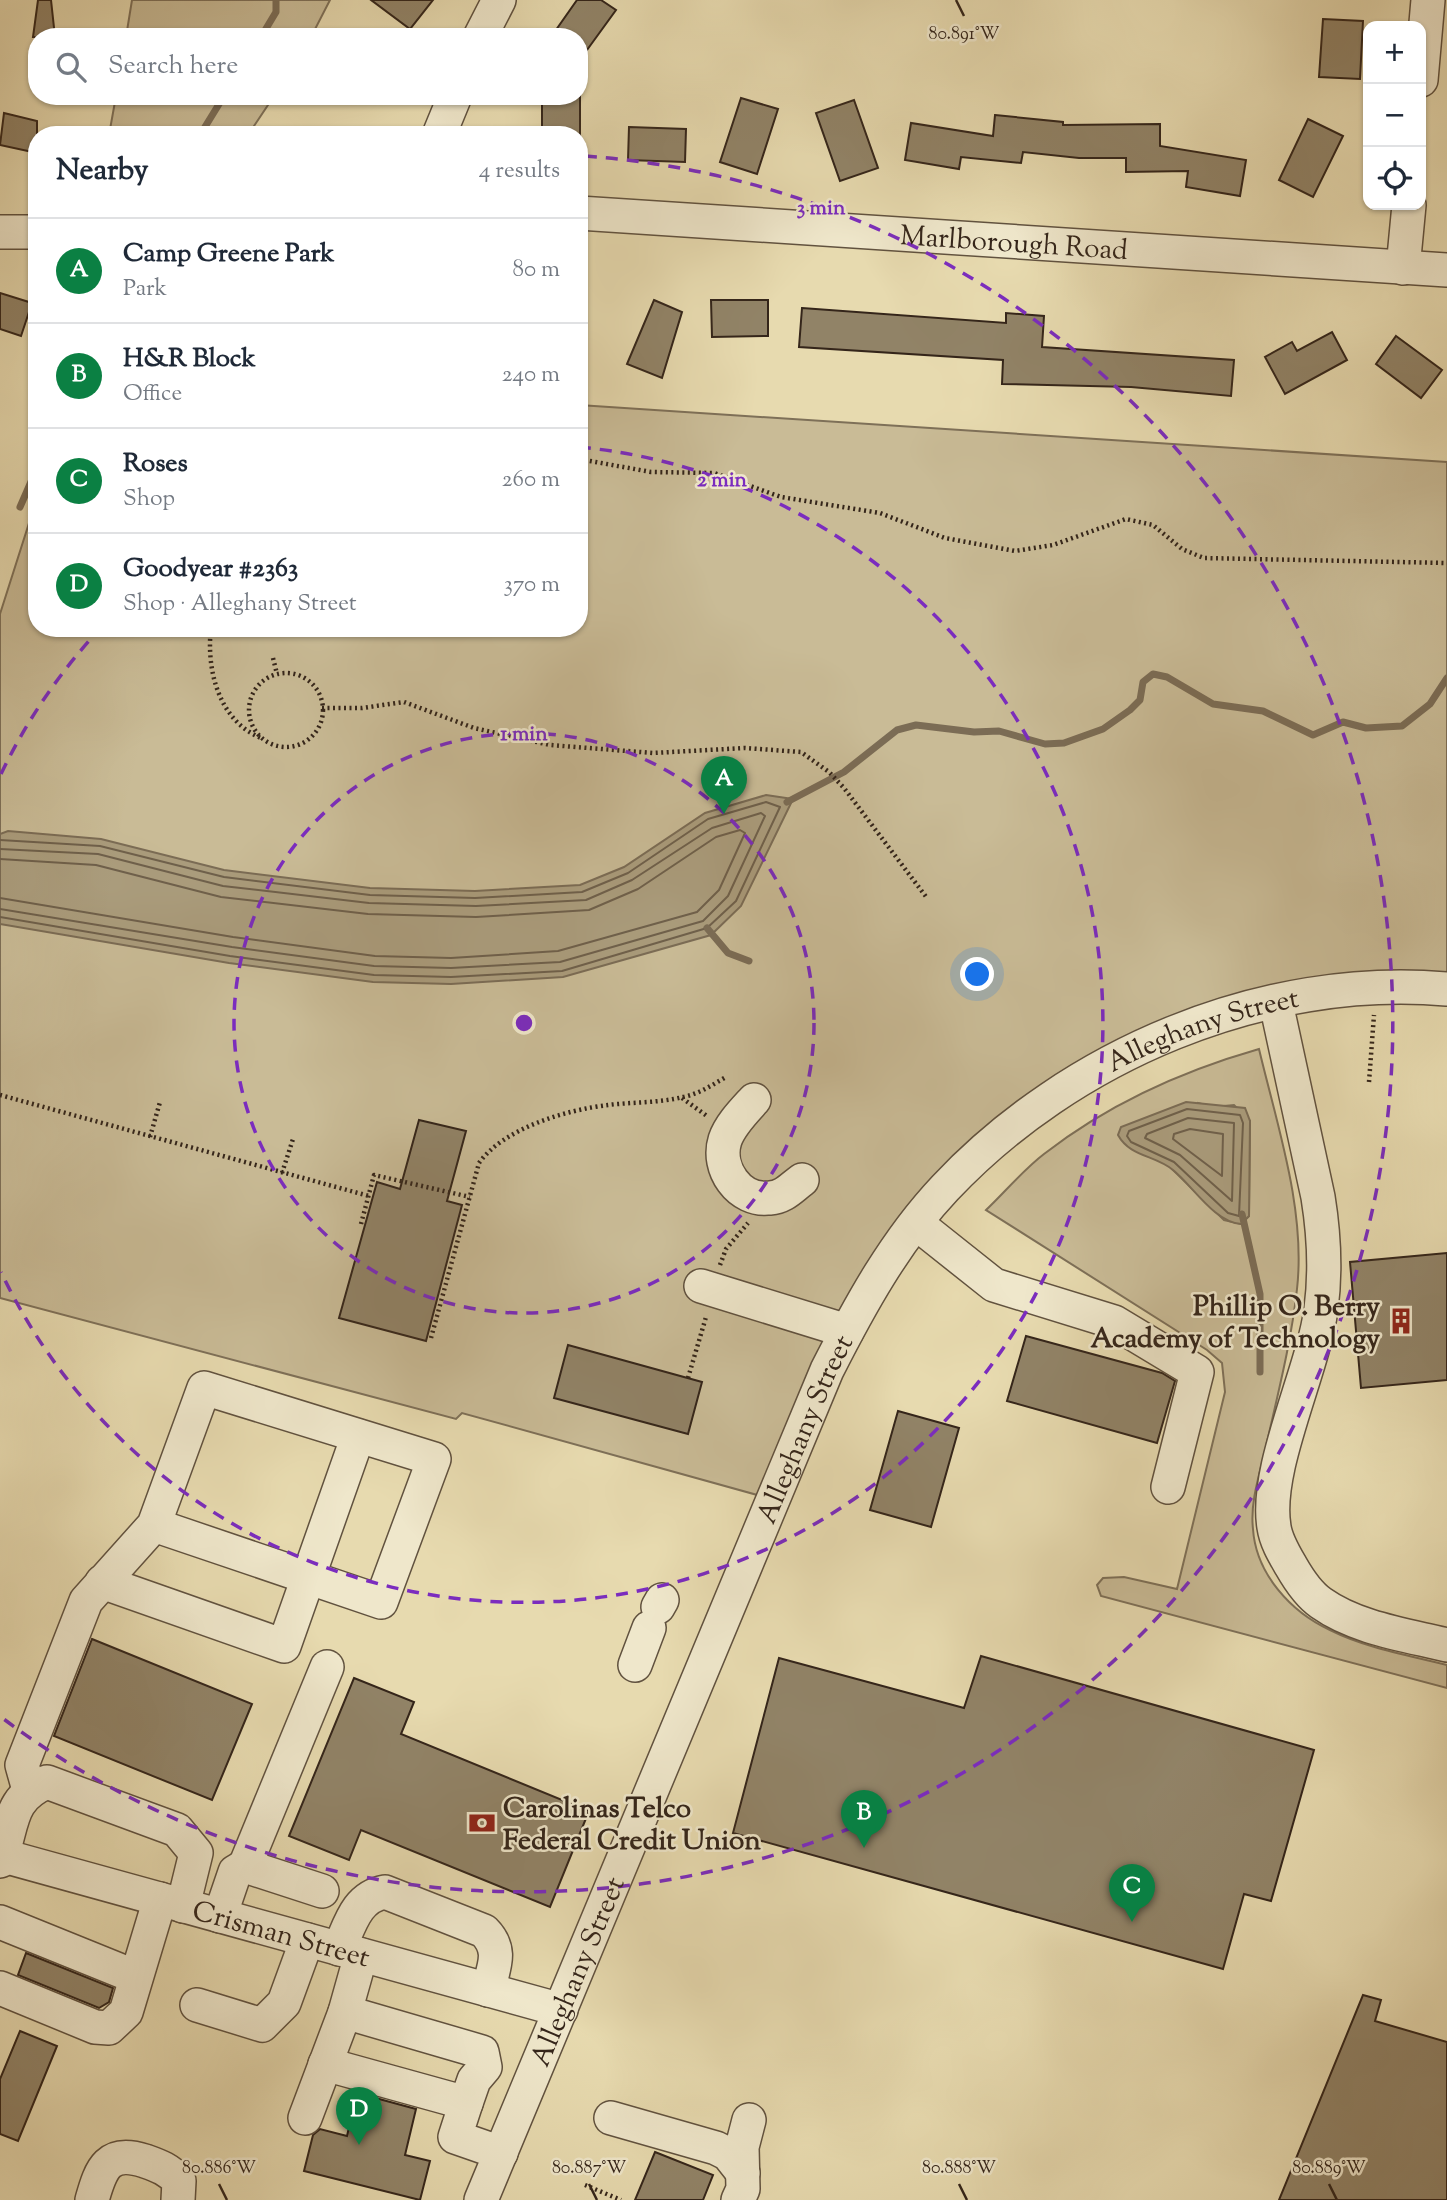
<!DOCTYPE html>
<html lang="en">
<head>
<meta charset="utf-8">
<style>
	body { margin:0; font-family:"Sorts Mill Goudy",serif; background:#f6f6f7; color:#1f2937 }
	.controls { position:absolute; right:21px; top:21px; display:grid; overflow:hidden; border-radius:14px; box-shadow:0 2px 5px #0004 }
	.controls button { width:63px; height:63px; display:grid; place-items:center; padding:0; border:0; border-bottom:2px solid #e0e1e3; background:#fff; color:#1f2937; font:35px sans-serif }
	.you { position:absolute; left:978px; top:975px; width:24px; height:24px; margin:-18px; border:5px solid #fff; border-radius:50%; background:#1a73e8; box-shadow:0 0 0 10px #1a73e833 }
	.badge { display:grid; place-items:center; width:46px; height:46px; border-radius:50%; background:#0b8043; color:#fff; font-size:23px; font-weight:700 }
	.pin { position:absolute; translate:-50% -58px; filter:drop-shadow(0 2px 4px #0008) }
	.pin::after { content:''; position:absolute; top:37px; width:24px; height:21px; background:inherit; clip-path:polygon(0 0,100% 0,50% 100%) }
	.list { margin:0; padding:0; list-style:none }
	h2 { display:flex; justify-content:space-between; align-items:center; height:91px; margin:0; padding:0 28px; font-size:30px }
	h2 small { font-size:23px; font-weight:400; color:#747a83 }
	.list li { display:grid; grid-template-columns:46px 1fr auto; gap:21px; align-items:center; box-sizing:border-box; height:105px; padding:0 28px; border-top:2px solid #e0e1e3 }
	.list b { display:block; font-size:26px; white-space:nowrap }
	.list p { margin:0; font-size:23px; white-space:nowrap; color:#747a83 }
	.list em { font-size:23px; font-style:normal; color:#747a83 }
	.icon { flex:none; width:38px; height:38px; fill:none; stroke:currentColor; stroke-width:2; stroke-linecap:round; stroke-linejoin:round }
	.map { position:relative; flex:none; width:1447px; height:2200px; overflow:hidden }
	.search { position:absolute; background:#fff; box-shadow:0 2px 5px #0004; left:28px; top:28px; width:560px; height:77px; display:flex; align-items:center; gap:18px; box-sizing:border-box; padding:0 24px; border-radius:28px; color:#747a83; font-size:26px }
	.panel { position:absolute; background:#fff; box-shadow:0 2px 5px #0004; left:28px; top:126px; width:560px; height:511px; border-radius:28px }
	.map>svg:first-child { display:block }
	.green { fill:#c9bb96; stroke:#7e7058; stroke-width:2; fill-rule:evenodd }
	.water { fill:#aa9c7c; stroke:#7b6c55; stroke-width:2 }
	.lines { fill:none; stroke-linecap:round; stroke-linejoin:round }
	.shore { stroke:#6f604b; stroke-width:2 }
	.stream { stroke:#7b6c55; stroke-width:7 }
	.building { fill:#918367; stroke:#34251a; stroke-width:2 }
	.minor-casing { stroke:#61523f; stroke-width:36 }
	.path { stroke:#34251a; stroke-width:4.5; stroke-dasharray:2 3.5; stroke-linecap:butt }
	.minor { stroke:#efe7cb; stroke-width:33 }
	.ticks { fill:none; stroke:#34251a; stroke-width:2.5 }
	.ring { fill:none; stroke:#7b2cbf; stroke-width:3.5; stroke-dasharray:12 9 }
	.labels { text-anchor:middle; stroke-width:5; stroke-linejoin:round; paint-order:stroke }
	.street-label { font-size:28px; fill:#34251a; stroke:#efe7cb }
	.poi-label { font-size:28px; font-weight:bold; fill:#34251a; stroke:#efe7cb; text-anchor:end }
	.ticks-label { font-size:18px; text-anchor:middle; fill:#34251a; stroke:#efe7cb; stroke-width:5; stroke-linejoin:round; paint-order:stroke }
	.centre { fill:#7b2cbf; stroke:#efe7cb; stroke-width:3.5 }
	.ring-label { font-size:21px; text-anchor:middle; font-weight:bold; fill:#7b2cbf; stroke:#efe7cb; stroke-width:5; stroke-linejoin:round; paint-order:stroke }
</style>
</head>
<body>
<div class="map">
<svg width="1447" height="2200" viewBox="0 0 1447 2200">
	<rect width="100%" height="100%" fill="#e7daaf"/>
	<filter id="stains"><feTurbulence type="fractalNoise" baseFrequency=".00286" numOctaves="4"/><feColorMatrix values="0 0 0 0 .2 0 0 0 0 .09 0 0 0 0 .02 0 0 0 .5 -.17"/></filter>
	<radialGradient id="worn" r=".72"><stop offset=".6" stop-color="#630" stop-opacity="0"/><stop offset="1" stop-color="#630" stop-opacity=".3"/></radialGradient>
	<g class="green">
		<path d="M132 0H330L311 37H126Z"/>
		<path d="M116 96H274L248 135H109Z"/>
		<path d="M579 405 1447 462V986L1190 1024 940 1188 768 1498 462 1413 456 1419 0 1298V614L37 498V628H579Z"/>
		<path d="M1259 1049C1277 1125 1306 1210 1297 1289 1291 1344 1277 1397 1265 1451 1259 1476 1250 1503 1253 1529 1256 1574 1291 1612 1330 1630 1366 1648 1408 1655 1447 1665V1688L1101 1596 1097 1585 1103 1578 1124 1577 1177 1589 1225 1392 1222 1363 1207 1350 986 1210C1005 1192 1023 1170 1044 1154 1107 1105 1182 1071 1259 1049ZM1198 1103 1213 1107 1234 1105 1250 1121 1249 1216 1241 1224 1224 1220 1170 1167Z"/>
	</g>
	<g class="water">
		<path d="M766 795 793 799 741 906 711 935 563 977 451 984 373 982 229 963 0 924V834L8 831 101 839 224 870 370 888 475 891 580 885 624 867 705 813Z"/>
		<path d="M1186 1102 1245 1108 1250 1121 1249 1216 1241 1224C1214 1222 1193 1186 1173 1170 1155 1155 1130 1157 1118 1135L1121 1127Z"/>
	</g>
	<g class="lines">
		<g class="shore">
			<path d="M0 840 100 846 224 877 370 895 475 898 582 892 628 873 708 819 766 802 780 807 736 901 707 928 562 971 451 977 374 975 230 956 0 917"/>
			<path d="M0 849 98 854 223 886 369 903 476 906 586 900 632 880 712 828 761 813 765 816 728 896 703 921 560 962 451 968 374 966 232 947 0 909"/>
			<path d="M0 859 96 865 221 897 368 914 476 917 589 910 638 889 716 837 740 830 745 833 719 890 697 912 558 951 451 958 375 956 233 937 0 898"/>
			<path d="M1187 1109 1240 1115 1243 1123 1239 1216 1228 1213 1174 1162 1131 1142 1127 1136 1129 1131Z"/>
			<path d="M1188 1118 1234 1123 1232 1201 1180 1155 1145 1138 1147 1134Z"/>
			<path d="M1190 1129 1223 1134 1222 1176 1173 1139 1174 1134Z"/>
		</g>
		<g class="stream">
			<path d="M261 37 276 12V0"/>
			<path d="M200 135 224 96"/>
			<path d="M20 507 37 468"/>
			<path d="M787 802 844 772 897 730 916 725 974 732 999 731 1045 744 1064 743 1103 729 1130 710 1140 700 1143 682 1153 674 1167 677 1213 704 1263 711 1313 735 1343 722 1366 728 1402 726 1430 704 1447 678"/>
			<path d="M707 928 728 953 749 961"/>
			<path d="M1242 1214 1260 1294V1372"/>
		</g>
	</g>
	<g class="building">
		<path d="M38 0H51L55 37H33Z"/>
		<path d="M371 0H433L410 29Z"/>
		<path d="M577 0H601L616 10 579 61V37H551Z"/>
		<path d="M1323 19 1363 21 1360 79 1319 77Z"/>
		<rect x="542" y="96" width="38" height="39"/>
		<path d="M741 98 778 109 757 174 720 162Z"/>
		<path d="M854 100 878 168 840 181 816 113Z"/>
		<path d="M4 113 37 121V153L0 145Z"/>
		<path d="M995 115 1063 122V125L1160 124V146L1246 160 1240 196 1186 187 1188 171 1126 172V158H1079L1023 152 1021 163 961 157 959 169 905 160 911 123 993 136Z"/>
		<path d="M1308 119 1343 136 1313 197 1279 180Z"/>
		<path d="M629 127 686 129 685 162 628 160Z"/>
		<path d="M0 293 32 303 21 336 0 329Z"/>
		<path d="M654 300 682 312 662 378 627 364Z"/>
		<path d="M711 300H768V336L712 337Z"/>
		<path d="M802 308 1006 323V313L1044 316 1042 347 1234 360 1231 396 1131 387 1002 384 1003 360 799 347Z"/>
		<path d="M1332 332 1347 360 1285 394 1265 357 1292 342 1297 351Z"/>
		<path d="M1396 336 1442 370 1421 398 1376 364Z"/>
		<path d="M419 1120 466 1131 447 1201 462 1205 426 1341 339 1318 377 1182 400 1189Z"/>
		<path d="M1447 1253V1380L1361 1388 1350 1262Z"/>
		<path d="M1026 1336 1162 1373 1175 1381 1157 1443 1007 1401Z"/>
		<path d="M568 1345 702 1382 688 1434 554 1398Z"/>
		<path d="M898 1411 959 1428 931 1527 870 1510Z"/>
		<path d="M92 1639 252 1704 212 1800 54 1736Z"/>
		<path d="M981 1656 1314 1750 1271 1901 1244 1894 1223 1969 733 1833 779 1658 964 1708Z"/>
		<path d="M354 1678 414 1702 401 1734 589 1811 550 1907 361 1830 349 1860 289 1836Z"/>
		<path d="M26 1953 113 1988 109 2002 99 2008 18 1975Z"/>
		<path d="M1363 1995 1381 2000 1375 2021 1447 2042V2200H1279Z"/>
		<path d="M20 2031 57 2046 18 2141 0 2134V2079Z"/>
		<path d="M357 2093 416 2109 405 2155 430 2161 420 2200 304 2171 313 2135 320 2129 347 2136Z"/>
		<path d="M655 2152 713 2175 703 2200H635Z"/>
	</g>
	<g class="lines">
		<g class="minor-casing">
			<g id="minor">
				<path d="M480 37 499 0"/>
				<path d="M1421 80 1428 0"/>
				<path d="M439 135 455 96"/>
				<path id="s1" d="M579 213 1447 270"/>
				<path d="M0 232H37"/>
				<path d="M1403 268 1409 205"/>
				<path d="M1276 1003 1318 1197C1324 1234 1326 1271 1321 1309 1313 1372 1264 1468 1274 1527 1276 1541 1284 1554 1291 1566 1299 1580 1308 1594 1321 1603 1356 1628 1406 1635 1447 1645"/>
				<path d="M754 1100C744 1111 730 1125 725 1140 716 1168 739 1202 770 1198 784 1197 791 1188 802 1180"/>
				<path d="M916 1223 994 1285 1114 1322 1197 1372 1168 1487"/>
				<path d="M701 1286 847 1331"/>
				<path d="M102 1582 284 1646 358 1436"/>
				<path d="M658 1607 662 1600"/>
				<path d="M635 1665 649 1628"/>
				<path d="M29 1790 22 1765 86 1601 154 1525 204 1388 434 1459 381 1602 154 1525"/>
				<path id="s2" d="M0 1855 561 2010"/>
				<path d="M0 1861C14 1825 7 1799 47 1782L177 1830 196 1853 183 1906"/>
				<path d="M245 1866 327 1667"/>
				<path d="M220 1916 235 1872 245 1866 322 1891"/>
				<path d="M0 1922 136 1977"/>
				<path d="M339 1949C350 1925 356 1897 385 1892L484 1931C503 1950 494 1966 488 1990"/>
				<path d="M0 1988 95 2027 109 2028 126 2012 160 1899"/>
				<path d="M197 2005 262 2025 284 2003 307 1940"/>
				<path d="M325 2064 466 2103 474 2080 485 2067 482 2052 345 2012"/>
				<path d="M466 2103 455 2137 501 2153"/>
				<path d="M305 2118 345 2012 361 1955"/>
				<path d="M611 2118 716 2148 728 2154 743 2173"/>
				<path d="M92 2200C101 2168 108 2149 145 2161 159 2166 168 2169 179 2181L178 2200"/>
				<path id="s3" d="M481 2200 827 1370C860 1305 895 1241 945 1188 1070 1055 1263 973 1447 989"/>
				<path d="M738 2200 743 2189 742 2147 749 2120"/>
			</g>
		</g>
		<g class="path">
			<path d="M579 459 651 472 714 473 781 497 880 513 945 538 1015 551 1053 545 1126 519 1153 525 1182 549 1204 558 1447 563"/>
			<path d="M211 628C206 670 219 721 261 738"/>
			<path d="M273 658 277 674"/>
			<circle cx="286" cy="710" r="37"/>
			<path d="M322 708H362L404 702 474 728 550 745 653 753 745 748 801 752 829 772 844 788 927 898"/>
			<path d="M1369 1082 1374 1015"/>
			<path d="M0 1095 369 1196"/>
			<path d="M682 1098 707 1116"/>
			<path d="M150 1137 160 1102"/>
			<path d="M282 1173 293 1139"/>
			<path d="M361 1224 374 1175 470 1197"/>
			<path d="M720 1265 726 1249 748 1223"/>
			<path d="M431 1338 479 1163C504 1128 566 1110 608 1105 633 1102 659 1103 683 1097 699 1094 712 1085 726 1077"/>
			<path d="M688 1378 706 1317"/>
			<path d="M585 2185 621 2200"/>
		</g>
		<use href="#minor" class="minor"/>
	</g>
	<path class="ticks" d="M956 0 964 16M219 2184 227 2200M589 2184 597 2200M959 2184 967 2200M1329 2184 1337 2200"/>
	<g class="ring">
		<circle cx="524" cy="1023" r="290"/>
		<path d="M1 774A579 579 0 0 1 97 632M579 447A579 579 0 1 1 1 1272"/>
		<path d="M585 156A869 869 0 1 1 1 1717"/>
	</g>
	<defs>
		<g id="building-bare" transform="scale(2.1)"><path d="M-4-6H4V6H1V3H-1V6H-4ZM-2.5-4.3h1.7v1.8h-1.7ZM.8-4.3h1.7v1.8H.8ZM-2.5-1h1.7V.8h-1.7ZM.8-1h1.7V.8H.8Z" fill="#8f2418" stroke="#efe7cb" stroke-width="2.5" paint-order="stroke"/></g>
		<g id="bank-bare" transform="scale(2.1)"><path d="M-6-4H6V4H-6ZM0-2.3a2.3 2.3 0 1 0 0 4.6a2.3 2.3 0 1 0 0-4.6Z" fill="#8f2418" stroke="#efe7cb" stroke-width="2.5" paint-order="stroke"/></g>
	</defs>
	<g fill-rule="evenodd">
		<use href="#building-bare" x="1401" y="1321"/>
		<use href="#bank-bare" x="482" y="1823"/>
	</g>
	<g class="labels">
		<g class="street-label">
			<text dy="10" stroke="none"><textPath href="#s1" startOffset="436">Marlborough Road</textPath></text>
			<text dy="10" stroke="none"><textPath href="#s3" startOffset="1424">Alleghany Street</textPath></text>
			<text dy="10" stroke="none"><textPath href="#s3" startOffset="836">Alleghany Street</textPath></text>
			<text dy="10" stroke="none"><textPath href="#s2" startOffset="292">Crisman Street</textPath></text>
			<text dy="10" stroke="none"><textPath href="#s3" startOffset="248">Alleghany Street</textPath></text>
		</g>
		<g class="poi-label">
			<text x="1380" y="1315">Phillip O. Berry<tspan x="1380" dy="32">Academy of Technology</tspan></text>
			<text x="503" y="1817" text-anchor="start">Carolinas Telco<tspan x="503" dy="32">Federal Credit Union</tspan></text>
		</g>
	</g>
	<g class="ticks-label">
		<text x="964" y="39">80.891°W</text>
		<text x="219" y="2173">80.886°W</text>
		<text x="589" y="2173">80.887°W</text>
		<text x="959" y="2173">80.888°W</text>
		<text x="1329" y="2173">80.889°W</text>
	</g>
	<circle cx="524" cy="1023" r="10" class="centre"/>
	<g class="ring-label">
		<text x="821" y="214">3 min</text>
		<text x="722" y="486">2 min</text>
		<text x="524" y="740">1 min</text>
	</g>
	<rect width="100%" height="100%" filter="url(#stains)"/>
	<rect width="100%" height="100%" fill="url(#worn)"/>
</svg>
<div class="controls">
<button>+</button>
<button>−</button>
<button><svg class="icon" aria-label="locate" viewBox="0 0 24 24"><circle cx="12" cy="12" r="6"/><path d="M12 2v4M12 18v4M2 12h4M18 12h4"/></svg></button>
</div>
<div class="you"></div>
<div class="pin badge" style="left:724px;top:814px">A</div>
<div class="pin badge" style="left:864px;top:1848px">B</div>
<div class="pin badge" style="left:1132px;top:1922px">C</div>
<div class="pin badge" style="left:359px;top:2145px">D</div>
<div class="search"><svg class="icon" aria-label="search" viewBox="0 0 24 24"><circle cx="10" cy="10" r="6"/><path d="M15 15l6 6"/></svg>Search here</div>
<section class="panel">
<h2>Nearby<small>4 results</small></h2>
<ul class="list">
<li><span class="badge">A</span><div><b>Camp Greene Park</b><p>Park</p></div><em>80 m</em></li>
<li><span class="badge">B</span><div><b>H&amp;R Block</b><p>Office</p></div><em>240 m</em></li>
<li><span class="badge">C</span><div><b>Roses</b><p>Shop</p></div><em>260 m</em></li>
<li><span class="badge">D</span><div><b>Goodyear #2363</b><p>Shop · Alleghany Street</p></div><em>370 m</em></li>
</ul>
</section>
</div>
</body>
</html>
